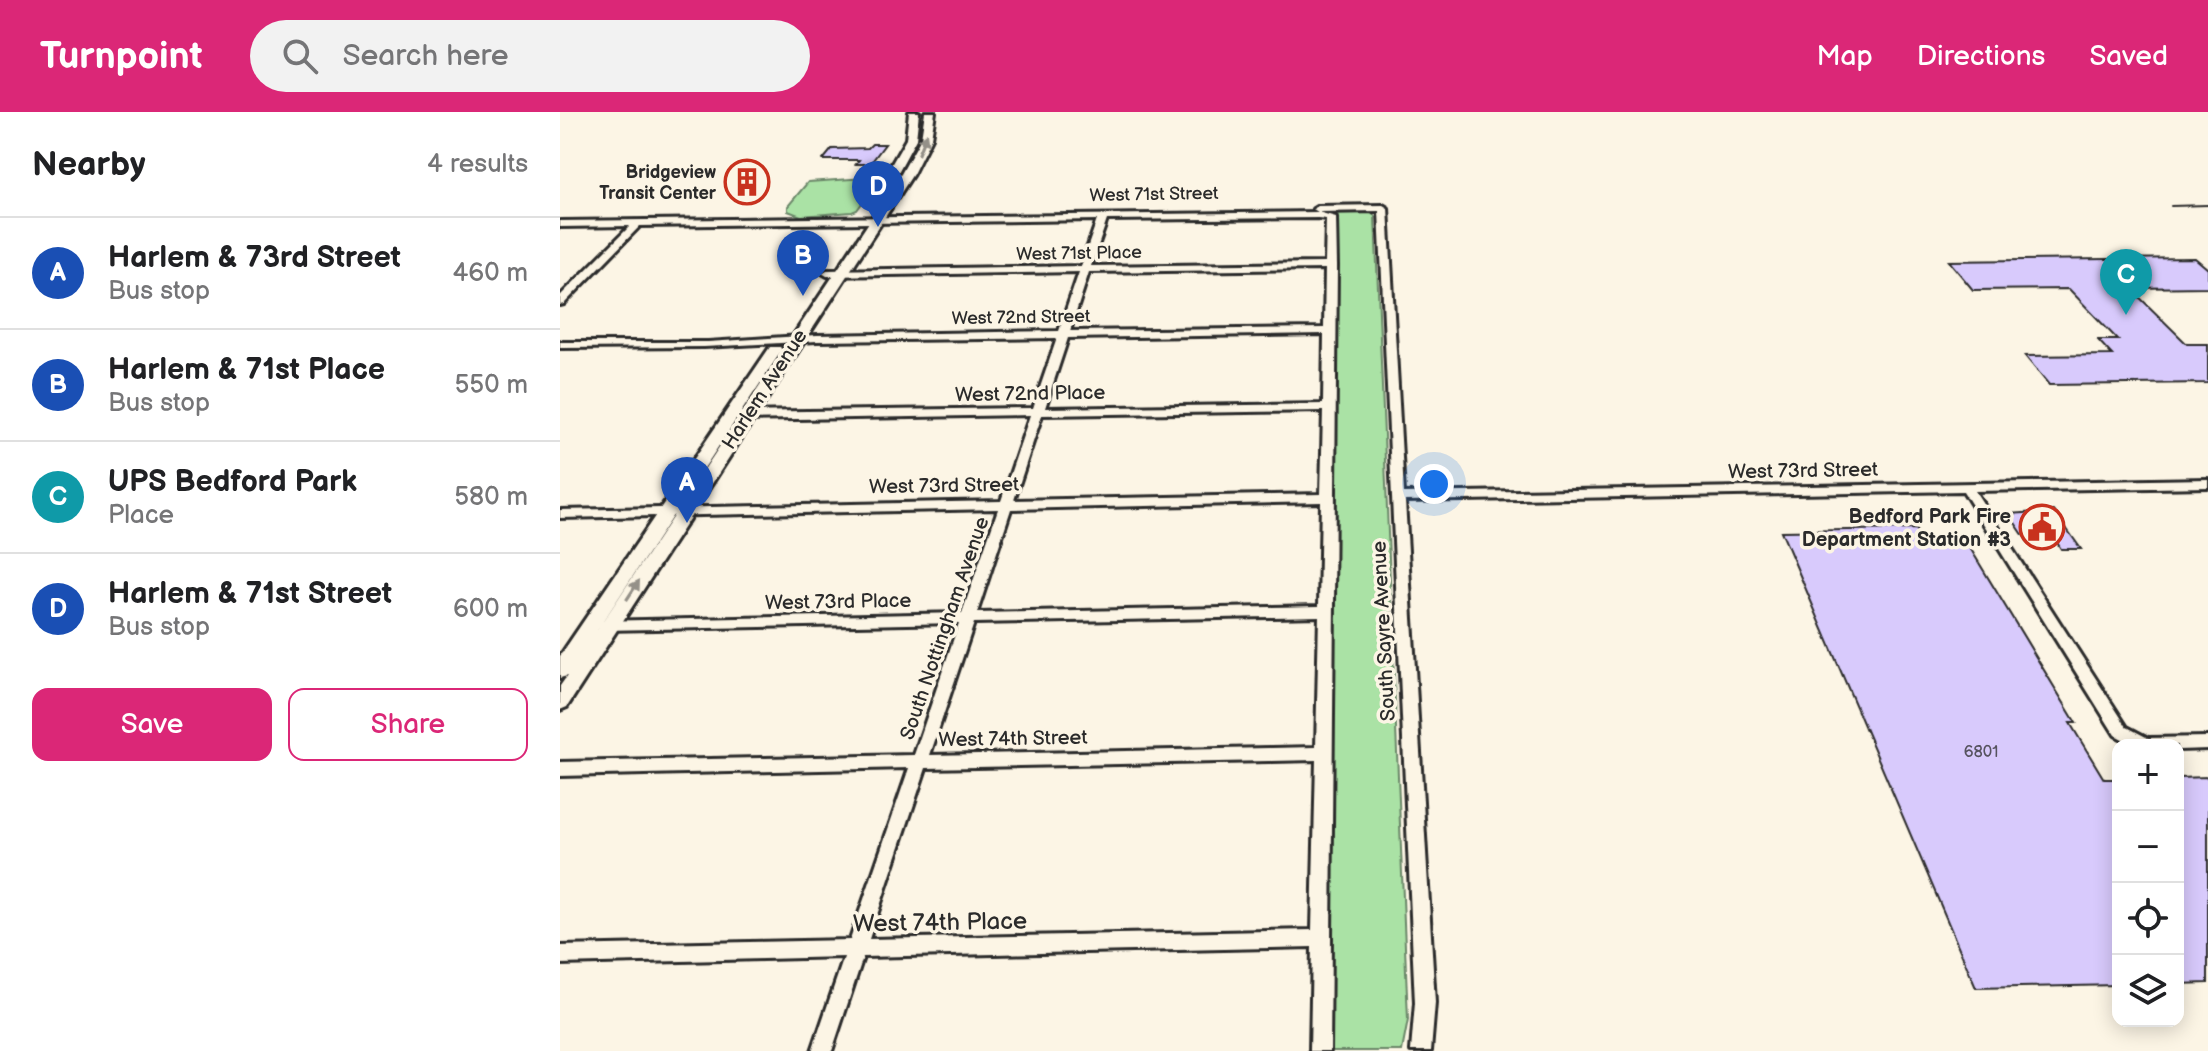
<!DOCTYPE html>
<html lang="en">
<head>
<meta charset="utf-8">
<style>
	body { margin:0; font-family:"Balsamiq Sans",sans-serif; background:#f2f2f2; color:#202124 }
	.controls { position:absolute; right:24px; bottom:24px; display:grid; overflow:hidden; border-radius:16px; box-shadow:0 4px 20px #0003 }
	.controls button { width:72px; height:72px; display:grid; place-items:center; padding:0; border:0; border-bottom:2px solid #e0e0e0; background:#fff; color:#202124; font:40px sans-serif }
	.you { position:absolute; left:874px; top:372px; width:28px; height:28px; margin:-20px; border:6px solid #fff; border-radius:50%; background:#1a73e8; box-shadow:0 0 0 12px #1a73e833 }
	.badge { display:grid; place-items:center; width:52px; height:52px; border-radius:50%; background:#db2777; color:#fff; font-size:26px; font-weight:700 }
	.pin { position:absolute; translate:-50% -66px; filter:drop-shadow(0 2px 4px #0008) }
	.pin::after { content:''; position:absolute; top:42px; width:28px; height:24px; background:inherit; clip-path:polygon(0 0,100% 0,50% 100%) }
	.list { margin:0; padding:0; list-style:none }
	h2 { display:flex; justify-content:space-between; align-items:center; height:104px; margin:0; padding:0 32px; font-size:34px }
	h2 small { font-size:26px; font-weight:400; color:#757577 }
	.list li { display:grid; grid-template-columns:52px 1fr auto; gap:24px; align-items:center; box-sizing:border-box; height:112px; padding:0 32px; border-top:2px solid #e0e0e0 }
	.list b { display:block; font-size:30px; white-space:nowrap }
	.list p { margin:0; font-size:26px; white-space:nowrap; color:#757577 }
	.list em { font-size:26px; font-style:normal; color:#757577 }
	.actions { display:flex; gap:16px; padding:24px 32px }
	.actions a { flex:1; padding:18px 0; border:2px solid #db2777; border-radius:16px; text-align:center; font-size:28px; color:#db2777 }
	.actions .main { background:#db2777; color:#fff }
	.icon { flex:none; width:44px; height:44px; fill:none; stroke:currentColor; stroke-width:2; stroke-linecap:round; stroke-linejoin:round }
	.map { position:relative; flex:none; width:1648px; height:939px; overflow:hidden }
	header { display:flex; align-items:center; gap:48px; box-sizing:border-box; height:112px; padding:0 40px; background:#db2777; color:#fff }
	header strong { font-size:38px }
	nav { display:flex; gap:44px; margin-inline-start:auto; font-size:28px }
	.search { width:560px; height:72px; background:#f2f2f2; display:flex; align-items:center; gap:20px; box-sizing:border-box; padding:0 28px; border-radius:44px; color:#757577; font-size:30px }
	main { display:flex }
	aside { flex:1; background:#fff }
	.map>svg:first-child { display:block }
	.green { fill:#aae2a5; stroke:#6a8668; stroke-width:2 }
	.building { fill:#d8cafc; stroke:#2b2b2b; stroke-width:2 }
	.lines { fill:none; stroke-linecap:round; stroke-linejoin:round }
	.minor-casing { stroke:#2b2b2b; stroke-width:6 }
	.major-casing { stroke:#2b2b2b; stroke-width:6 }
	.minor { fill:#fcf5e5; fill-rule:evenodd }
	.major { fill:#fcf5e5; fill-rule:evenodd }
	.rail { stroke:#2b2b2b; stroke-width:2 }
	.oneway { fill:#949088 }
	.labels { text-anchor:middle; stroke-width:7; stroke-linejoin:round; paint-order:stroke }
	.number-label { font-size:16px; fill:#56535f }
	.far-poi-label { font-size:18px; font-weight:bold; fill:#2b2b2b; stroke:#fcf5e5; text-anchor:end }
	.far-street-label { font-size:18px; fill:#2b2b2b; stroke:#fcf5e5 }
	.street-label { font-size:20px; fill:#2b2b2b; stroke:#fcf5e5 }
	.poi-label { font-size:20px; font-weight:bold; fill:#2b2b2b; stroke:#fcf5e5; text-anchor:end }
	.near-street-label { font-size:24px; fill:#2b2b2b; stroke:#fcf5e5 }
</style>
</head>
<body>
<header>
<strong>Turnpoint</strong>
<div class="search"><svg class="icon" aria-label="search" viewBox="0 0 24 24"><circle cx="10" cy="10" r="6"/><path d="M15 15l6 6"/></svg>Search here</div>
<nav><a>Map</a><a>Directions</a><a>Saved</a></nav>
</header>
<main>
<aside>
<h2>Nearby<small>4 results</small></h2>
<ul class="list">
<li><span class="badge" style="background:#1a4fb4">A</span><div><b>Harlem &amp; 73rd Street</b><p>Bus stop</p></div><em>460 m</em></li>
<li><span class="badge" style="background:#1a4fb4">B</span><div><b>Harlem &amp; 71st Place</b><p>Bus stop</p></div><em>550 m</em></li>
<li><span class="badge" style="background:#0f9aa8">C</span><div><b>UPS Bedford Park</b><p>Place</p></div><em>580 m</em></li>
<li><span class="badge" style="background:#1a4fb4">D</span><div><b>Harlem &amp; 71st Street</b><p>Bus stop</p></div><em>600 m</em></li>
</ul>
<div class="actions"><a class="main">Save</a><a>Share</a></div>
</aside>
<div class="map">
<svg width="1648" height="939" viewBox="0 0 1648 939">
	<rect width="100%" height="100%" fill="#fcf5e5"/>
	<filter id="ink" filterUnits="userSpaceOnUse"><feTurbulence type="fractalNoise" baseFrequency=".0125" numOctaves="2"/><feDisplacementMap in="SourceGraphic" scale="16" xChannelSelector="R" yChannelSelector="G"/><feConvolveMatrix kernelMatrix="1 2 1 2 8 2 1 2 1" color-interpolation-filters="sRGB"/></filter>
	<g filter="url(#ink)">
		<g class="green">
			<path d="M306 66 319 68 297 98 292 100 241 104 228 99V94L248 70Z"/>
			<path d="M776 99H808L815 104 848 908 842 939H765Z"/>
		</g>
		<g class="building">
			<path d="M312 32H325L310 52H296L299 48H263L272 37 308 36Z"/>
			<path d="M1635 146 1648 157V175L1570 176 1627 232H1648V271L1489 273 1465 244 1552 243 1538 228H1558L1509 177 1413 178 1389 149Z"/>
			<path d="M1494 399 1521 437H1501L1496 429 1468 430 1449 402Z"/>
			<path d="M1355 417 1361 426H1404L1516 611H1510L1544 667H1558V873L1416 876 1221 419Z"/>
			<path d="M1648 665V871L1618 872V666Z"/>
		</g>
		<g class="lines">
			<g class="minor-casing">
				<g id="minor">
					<path d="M823 93 828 96 844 381 1648 367V375L1415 379 1567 615 1588 626 1648 625V637L1618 638V633H1574L1555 623 1403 379 845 389 875 891 871 939H851L855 891 819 99 758 100 753 97 758 94Z"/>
					<path d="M758 100 776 105 777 154 770 939H750L752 835 303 845 272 939H252L284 845 0 852V834L290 828 349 656 0 664V650L354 643 399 511 43 518 36 513 38 509 402 501 438 397 0 406V398L441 389 470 303 179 308 173 304 179 300 473 296 497 226 257 229 144 235 0 236V230H148L257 223 499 219 519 160 267 164 262 161 267 158 521 154 537 108 80 114 4 192 0 193V184L70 114 0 115V109ZM758 106 766 107 765 151 531 154 547 108ZM765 157 764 216 510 219 529 160ZM764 222 763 292 485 296 508 226ZM763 299 761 382 454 388 482 303ZM761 390 759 494 417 501 451 397ZM759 504 756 635 370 643 414 511ZM756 648 752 818 309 827 366 656Z"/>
				</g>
			</g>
			<g class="major-casing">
				<g id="major">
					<path d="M349 0H359L356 27 337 62H329L327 60 346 27Z"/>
					<path d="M365 0H375L371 26 353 62 7 595 0 598V574L7 564 0 566V544L210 235H220L222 238 34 523 341 62 361 26Z"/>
				</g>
			</g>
			<use href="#minor" class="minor"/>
			<use href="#major" class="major"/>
			<path class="rail" d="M1611 94 1648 93"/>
		</g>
		<defs><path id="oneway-solid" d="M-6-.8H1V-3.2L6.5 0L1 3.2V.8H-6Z" transform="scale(2)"/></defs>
		<g class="oneway">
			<use href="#oneway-solid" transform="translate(362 32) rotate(-68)"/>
			<use href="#oneway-solid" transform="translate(73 478) rotate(-57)"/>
		</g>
	</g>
	<defs>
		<g id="building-ring" transform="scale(2.3)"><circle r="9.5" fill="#fcf5e5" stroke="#c8321e" stroke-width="1.5"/><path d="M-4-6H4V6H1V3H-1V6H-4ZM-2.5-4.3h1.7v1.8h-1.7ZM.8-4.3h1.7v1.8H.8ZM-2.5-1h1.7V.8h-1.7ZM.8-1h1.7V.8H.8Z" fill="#c8321e"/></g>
		<g id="civic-ring" transform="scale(2.3)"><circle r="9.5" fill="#fcf5e5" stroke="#c8321e" stroke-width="1.5"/><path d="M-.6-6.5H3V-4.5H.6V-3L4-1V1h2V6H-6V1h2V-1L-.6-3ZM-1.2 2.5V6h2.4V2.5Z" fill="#c8321e"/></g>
	</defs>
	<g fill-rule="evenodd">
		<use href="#building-ring" x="187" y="70"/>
		<use href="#civic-ring" x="1482" y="415"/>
	</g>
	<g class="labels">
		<g class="number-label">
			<text x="1421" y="645">6801</text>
		</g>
		<g class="far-poi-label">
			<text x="156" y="66">Bridgeview<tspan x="156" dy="21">Transit Center</tspan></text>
		</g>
		<g class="far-street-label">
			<text transform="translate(594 82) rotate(-1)" y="6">West 71st Street</text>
			<text transform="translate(519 141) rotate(-1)" y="6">West 71st Place</text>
			<text transform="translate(461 205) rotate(-1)" y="6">West 72nd Street</text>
		</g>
		<g class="street-label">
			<text transform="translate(204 277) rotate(-57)" y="7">Harlem Avenue</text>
			<text transform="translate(470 281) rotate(-1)" y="7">West 72nd Place</text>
			<text transform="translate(1243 358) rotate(-1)" y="7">West 73rd Street</text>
			<text transform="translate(384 373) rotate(-1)" y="7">West 73rd Street</text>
			<text transform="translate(278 489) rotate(-1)" y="7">West 73rd Place</text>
			<text transform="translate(384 516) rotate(-71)" y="7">South Nottingham Avenue</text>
			<text transform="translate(823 519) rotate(-93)" y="7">South Sayre Avenue</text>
			<text transform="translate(453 626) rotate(-1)" y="7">West 74th Street</text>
		</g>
		<g class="poi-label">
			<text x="1451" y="411">Bedford Park Fire<tspan x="1451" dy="23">Department Station #3</tspan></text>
		</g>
		<g class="near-street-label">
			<text transform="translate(380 810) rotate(-1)" y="8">West 74th Place</text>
		</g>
	</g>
</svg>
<div class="controls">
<button>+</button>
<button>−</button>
<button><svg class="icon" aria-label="locate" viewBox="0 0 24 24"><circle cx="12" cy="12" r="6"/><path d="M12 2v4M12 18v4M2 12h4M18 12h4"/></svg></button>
<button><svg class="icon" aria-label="layers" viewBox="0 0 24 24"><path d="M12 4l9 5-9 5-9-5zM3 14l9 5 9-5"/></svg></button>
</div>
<div class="you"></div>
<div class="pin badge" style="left:127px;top:411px;background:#1a4fb4">A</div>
<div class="pin badge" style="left:243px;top:184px;background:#1a4fb4">B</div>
<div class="pin badge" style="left:1566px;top:203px;background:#0f9aa8">C</div>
<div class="pin badge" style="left:318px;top:115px;background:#1a4fb4">D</div>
</div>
</main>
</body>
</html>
